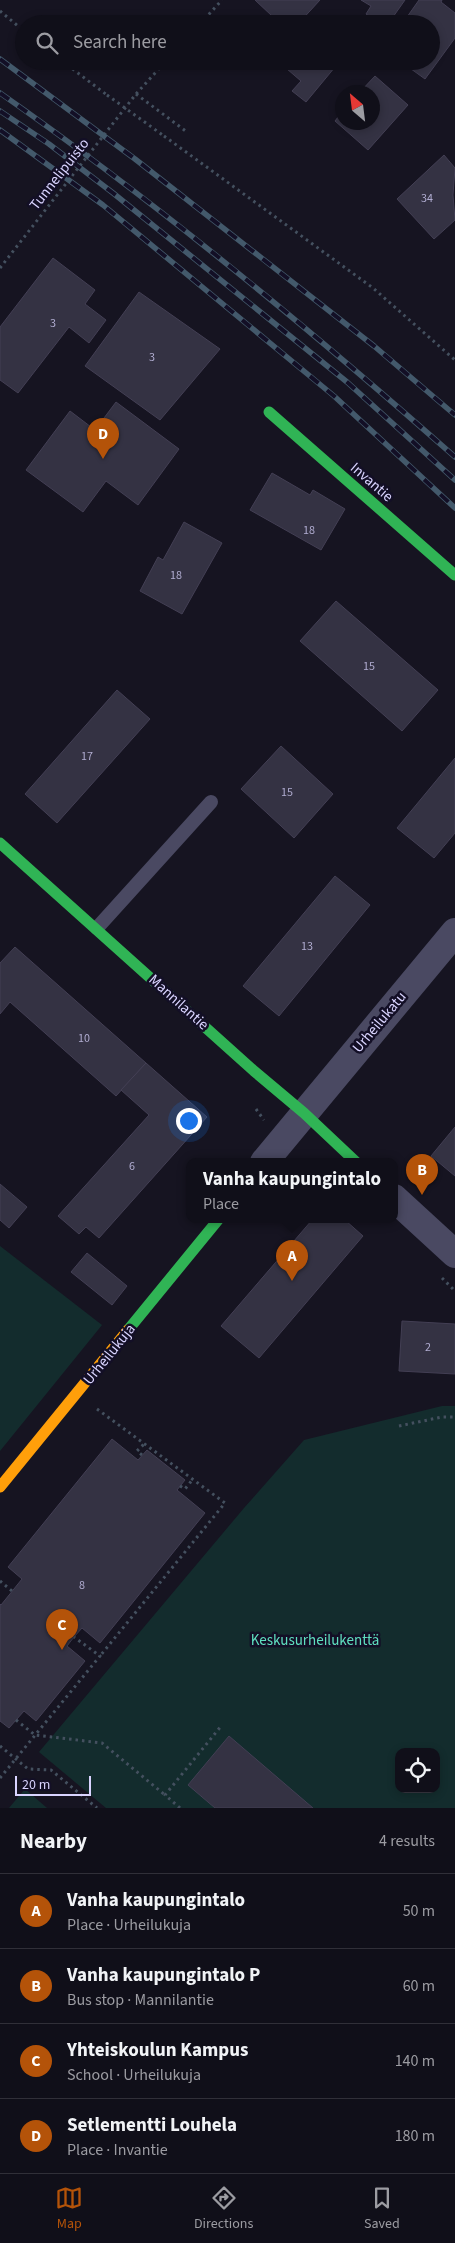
<!DOCTYPE html>
<html lang="en">
<head>
<meta charset="utf-8">
<style>
	body { margin:0; font-family:"Source Sans 3",sans-serif; background:#1e1d26; color:#f1f3f6 }
	.controls { position:absolute; right:15px; bottom:15px; display:grid; overflow:hidden; border-radius:10px; box-shadow:0 2px 8px #0003 }
	.controls button { width:45px; height:45px; display:grid; place-items:center; padding:0; border:0; border-bottom:1px solid #302f38; background:#100f19; color:#f1f3f6; font:25px sans-serif }
	.compass { position:absolute; left:335px; top:85px; width:45px; height:45px; border-radius:50%; background:#100f19; box-shadow:0 2px 8px #0003; rotate:332deg }
	.scale { position:absolute; left:15px; bottom:12px; width:76px; box-sizing:border-box; padding-left:5px; border:2px solid #d9d4ff; border-top:0; font-size:14px; line-height:18px; white-space:nowrap; color:#d9d4ff; -webkit-text-stroke:4px #130f26; paint-order:stroke }
	.you { position:absolute; left:188px; top:1120px; width:18px; height:18px; margin:-12px; border:4px solid #fff; border-radius:50%; background:#1a73e8; box-shadow:0 0 0 8px #1a73e833 }
	.badge { display:grid; place-items:center; width:32px; height:32px; border-radius:50%; background:#b45309; color:#fff; font-size:16px; font-weight:700 }
	.pin { position:absolute; translate:-50% -41px; filter:drop-shadow(0 1px 2px #0008) }
	.pin::after { content:''; position:absolute; top:26px; width:18px; height:15px; background:inherit; clip-path:polygon(0 0,100% 0,50% 100%) }
	.popup { position:absolute; left:186px; top:1158px; width:212px; height:65px; box-sizing:border-box; display:grid; place-content:center; border-radius:10px; background:#100f19; filter:drop-shadow(0 1px 4px #0005); font-size:16px; white-space:nowrap; color:#9c9ca2 }
	.popup b { font-size:19px; color:#f1f3f6 }
	.popup::after { content:''; position:absolute; left:50%; top:100%; margin-left:-10px; border:10px solid transparent; border-top-color:#100f19 }
	.list { margin:0; padding:0; list-style:none }
	h2 { display:flex; justify-content:space-between; align-items:center; height:65px; margin:0; padding:0 20px; font-size:21px }
	h2 small { font-size:16px; font-weight:400; color:#9c9ca2 }
	.list li { display:grid; grid-template-columns:32px 1fr auto; gap:15px; align-items:center; box-sizing:border-box; height:75px; padding:0 20px; border-top:1px solid #302f38 }
	.list b { display:block; font-size:19px; white-space:nowrap }
	.list p { margin:0; font-size:16px; white-space:nowrap; color:#9c9ca2 }
	.list em { font-size:16px; font-style:normal; color:#9c9ca2 }
	.icon { flex:none; width:28px; height:28px; fill:none; stroke:currentColor; stroke-width:2; stroke-linecap:round; stroke-linejoin:round }
	.map { position:relative; flex:none; width:455px; height:1808px; overflow:hidden }
	.search { position:absolute; background:#100f19; box-shadow:0 2px 8px #0003; left:15px; right:15px; top:15px; height:55px; display:flex; align-items:center; gap:12px; box-sizing:border-box; padding:0 18px; border-radius:28px; color:#9c9ca2; font-size:19px }
	.sheet { height:365px; background:#100f19 }
	nav { display:flex; justify-content:space-around; align-items:center; box-sizing:border-box; height:70px; border-top:1px solid #302f38; background:#100f19; font-size:14px; color:#9c9ca2 }
	nav a { display:grid; justify-items:center; gap:2px }
	nav .on { color:#b45309 }
	.map>svg:first-child { display:block }
	.green { fill:#132c2d; fill-rule:evenodd }
	.building { fill:#343243; stroke:#433f54 }
	.lines { fill:none; stroke-linecap:round; stroke-linejoin:round }
	.path { stroke:#44505f; stroke-width:3; stroke-dasharray:2.5 4; stroke-linecap:butt }
	.lane { stroke:#4a4962; stroke-width:14 }
	.street { stroke:#4a4962; stroke-width:28 }
	.fast { stroke:#30b455; stroke-width:11 }
	.slow { stroke:#ff9f0a; stroke-width:11 }
	.rail-casing { stroke:#43596b; stroke-width:5.5 }
	.rail { stroke:#130f26; stroke-width:4; stroke-dasharray:11; stroke-linecap:butt }
	.path-bridge { stroke:#44505f; stroke-width:3; stroke-dasharray:2.5 4; stroke-linecap:butt }
	.labels { text-anchor:middle; stroke-width:5; stroke-linejoin:round; paint-order:stroke }
	.number-label { font-size:12px; fill:#b0acd0 }
	.street-label { font-size:15px; fill:#d9d4ff; stroke:#130f26 }
	.park-label { font-size:15px; fill:#5fe0c0; stroke:#130f26 }
</style>
</head>
<body>
<div class="map">
<svg width="455" height="1808" viewBox="0 0 455 1808">
	<rect width="100%" height="100%" fill="#161421"/>
	<g class="green">
		<path d="M0 1246 102 1325 0 1451Z"/>
		<path d="M442 1406H455V1808H106L39 1752 244 1508 304 1440ZM399 1752H436V1789H399Z"/>
		<path d="M25 1789 47 1808H9Z"/>
	</g>
	<g class="building">
		<path d="M255 0H320L298 24H270L267 22 272 16Z"/>
		<path d="M361 0H405L388 24H380L366 14 371 6Z"/>
		<path d="M419 0H442L441 2 455 13V38L425 79 407 66 410 61H431V24H412L414 22 407 17Z"/>
		<path d="M281 61H340L306 102 292 91 301 81 280 63Z"/>
		<path d="M375 76 408 105 368 150 335 121 342 112V122H372V92H360Z"/>
		<path d="M444 155 455 168 453 195 455 220 434 239 397 199Z"/>
		<path d="M53 258 95 290 85 304 106 320 89 343 69 327 18 393 0 380V327Z"/>
		<path d="M139 292 220 349 160 420 85 366Z"/>
		<path d="M116 402 179 449 138 505 106 481 83 512 26 470 70 411 95 430Z"/>
		<path d="M272 473 310 495 313 490 345 509 321 550 250 510Z"/>
		<path d="M184 522 222 543 182 614 140 591 158 557 163 560Z"/>
		<path d="M336 601 438 690 402 731 300 641Z"/>
		<path d="M117 690 150 719 57 823 25 794Z"/>
		<path d="M281 746 333 794 294 838 241 789Z"/>
		<path d="M455 758V833L434 858 397 828Z"/>
		<path d="M335 876 370 905 279 1016 243 986Z"/>
		<path d="M15 947 146 1063 116 1096 10 1002 0 1014V963Z"/>
		<path d="M146 1063 207 1117 99 1238 86 1227 79 1234 58 1216 149 1115 121 1090Z"/>
		<path d="M455 1127V1176L431 1156Z"/>
		<path d="M0 1184 27 1207 9 1228 0 1220Z"/>
		<path d="M312 1220H345L363 1236 259 1358 221 1326Z"/>
		<path d="M87 1253 127 1286 112 1305 71 1272Z"/>
		<path d="M402 1321 455 1324V1374L399 1371Z"/>
		<path d="M112 1439 138 1460 147 1450 185 1480 177 1490 205 1513 100 1643 82 1628 74 1637 67 1646 85 1661 36 1721 24 1711 9 1728 0 1721V1604L1 1605 22 1579 8 1567Z"/>
		<path d="M229 1736 313 1808H215L188 1785Z"/>
	</g>
	<g class="lines">
		<g class="path">
			<path d="M0 11 24 31"/>
			<path d="M200 24 222 0"/>
			<path d="M62 61 107 95"/>
			<path d="M136 94 187 132"/>
			<path d="M164 136 373 288 455 360"/>
			<path d="M0 268 136 94 166 61"/>
			<path d="M256 1109 264 1120"/>
			<path d="M442 1278 455 1291"/>
			<path d="M97 1409 225 1503 100 1656"/>
			<path d="M399 1426 442 1417H455"/>
			<path d="M142 1455 137 1451 145 1443"/>
			<path d="M180 1486 185 1489 193 1479"/>
			<path d="M0 1581 12 1591"/>
			<path d="M16 1720 35 1735 102 1743 165 1795"/>
			<path d="M0 1746 28 1769 51 1770 97 1808"/>
			<path d="M0 1778 100 1656 74 1637"/>
			<path d="M180 1808 165 1795 222 1725"/>
		</g>
		<path class="lane" d="M97 928 211 802"/>
		<g class="street">
			<path d="M264 1162 455 932"/>
			<path d="M394 1198 455 1254"/>
		</g>
		<g class="fast">
			<path d="M269 412 455 575"/>
			<path d="M0 843 254 1071 304 1113 356 1162"/>
			<path d="M128 1330 218 1220"/>
		</g>
		<path class="slow" d="M0 1487 128 1330"/>
		<g class="rail-casing">
			<g id="rail">
				<path d="M0 59 135 159 374 346 455 415"/>
				<path d="M0 93C159 204 310 329 455 457"/>
				<path d="M0 111 49 144 113 193 347 382 455 480"/>
				<path d="M0 130 103 205 334 396 455 508"/>
			</g>
		</g>
		<use href="#rail" class="rail"/>
		<path class="path-bridge" d="M107 95 164 136"/>
	</g>
	<g class="labels">
		<g class="number-label">
			<text x="427" y="202">34</text>
			<text x="53" y="327">3</text>
			<text x="152" y="361">3</text>
			<text x="309" y="534">18</text>
			<text x="176" y="579">18</text>
			<text x="369" y="670">15</text>
			<text x="87" y="760">17</text>
			<text x="287" y="796">15</text>
			<text x="307" y="950">13</text>
			<text x="84" y="1042">10</text>
			<text x="132" y="1170">6</text>
			<text x="428" y="1351">2</text>
			<text x="82" y="1589">8</text>
		</g>
		<g class="street-label">
			<text transform="translate(59 174) rotate(-52)" y="5">Tunnelipuisto</text>
			<text transform="translate(372 482) rotate(41)" y="5">Invantie</text>
			<text transform="translate(179 1002) rotate(42)" y="5">Mannilantie</text>
			<text transform="translate(379 1022) rotate(-50)" y="5">Urheilukatu</text>
			<text transform="translate(109 1354) rotate(-51)" y="5">Urheilukuja</text>
		</g>
		<g class="park-label">
			<text x="315" y="1645">Keskusurheilukenttä</text>
		</g>
	</g>
</svg>
<div class="controls">
<button><svg class="icon" aria-label="locate" viewBox="0 0 24 24"><circle cx="12" cy="12" r="6"/><path d="M12 2v4M12 18v4M2 12h4M18 12h4"/></svg></button>
</div>
<svg class="compass" viewBox="-18 -18 36 36"><path d="M0-13l5 13h-10z" fill="#e53935"/><path d="M0 13l5-13h-10z" fill="#9c9ca2"/></svg>
<div class="scale">20 m</div>
<div class="you"></div>
<div class="pin badge" style="left:292px;top:1281px">A</div>
<div class="popup"><b>Vanha kaupungintalo</b>Place</div>
<div class="pin badge" style="left:422px;top:1195px">B</div>
<div class="pin badge" style="left:62px;top:1650px">C</div>
<div class="pin badge" style="left:103px;top:459px">D</div>
<div class="search"><svg class="icon" aria-label="search" viewBox="0 0 24 24"><circle cx="10" cy="10" r="6"/><path d="M15 15l6 6"/></svg>Search here</div>
</div>
<section class="sheet">
<h2>Nearby<small>4 results</small></h2>
<ul class="list">
<li><span class="badge">A</span><div><b>Vanha kaupungintalo</b><p>Place · Urheilukuja</p></div><em>50 m</em></li>
<li><span class="badge">B</span><div><b>Vanha kaupungintalo P</b><p>Bus stop · Mannilantie</p></div><em>60 m</em></li>
<li><span class="badge">C</span><div><b>Yhteiskoulun Kampus</b><p>School · Urheilukuja</p></div><em>140 m</em></li>
<li><span class="badge">D</span><div><b>Setlementti Louhela</b><p>Place · Invantie</p></div><em>180 m</em></li>
</ul>
</section>
<nav>
<a class="on"><svg class="icon" aria-label="map" viewBox="0 0 24 24"><path d="M3 6l6-2 6 2 6-2v14l-6 2-6-2-6 2zM9 4v14M15 6v14"/></svg>Map</a>
<a><svg class="icon" aria-label="directions" viewBox="0 0 24 24"><path d="M12 3l9 9-9 9-9-9zM9 14v-3h6M13 9l2 2-2 2"/></svg>Directions</a>
<a><svg class="icon" aria-label="saved" viewBox="0 0 24 24"><path d="M7 4h10v16l-5-4-5 4z"/></svg>Saved</a>
</nav>
</body>
</html>
